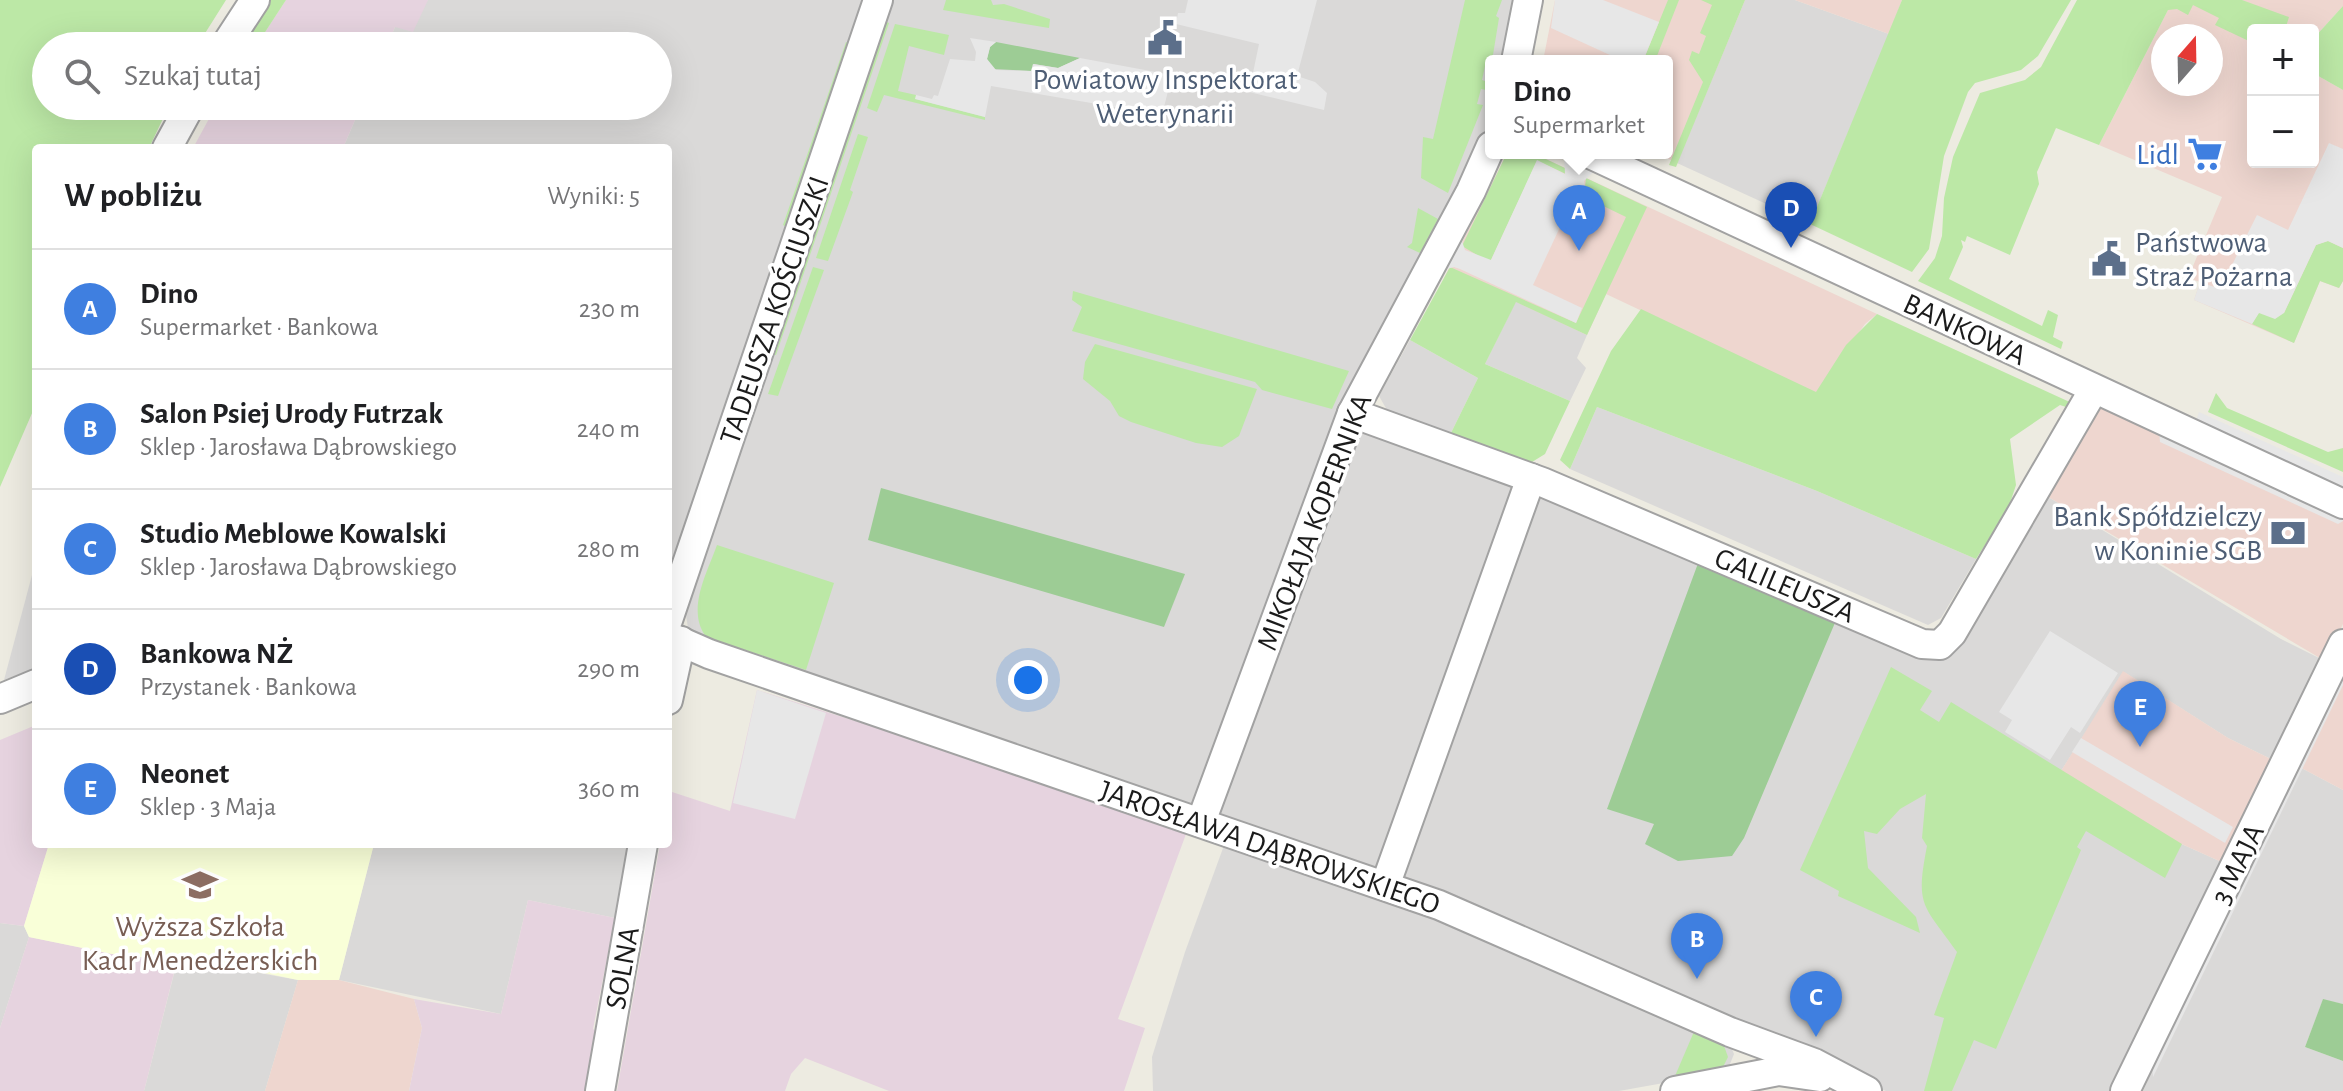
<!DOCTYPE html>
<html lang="pl">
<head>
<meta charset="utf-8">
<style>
	body { margin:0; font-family:"Alegreya Sans",sans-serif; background:#f2f2f2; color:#202124 }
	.controls { position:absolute; right:24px; top:24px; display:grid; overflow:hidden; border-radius:8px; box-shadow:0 8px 32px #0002 }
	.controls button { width:72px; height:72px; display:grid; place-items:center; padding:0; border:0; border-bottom:2px solid #e0e0e0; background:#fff; color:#202124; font:40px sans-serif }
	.compass { position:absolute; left:2151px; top:24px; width:72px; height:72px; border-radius:50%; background:#fff; box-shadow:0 8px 32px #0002; rotate:20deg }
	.you { position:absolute; left:1028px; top:680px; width:28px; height:28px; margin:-20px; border:6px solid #fff; border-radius:50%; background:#1a73e8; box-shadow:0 0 0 12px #1a73e833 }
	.badge { display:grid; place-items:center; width:52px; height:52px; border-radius:50%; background:#c62001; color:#fff; font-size:26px; font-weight:700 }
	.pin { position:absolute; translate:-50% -66px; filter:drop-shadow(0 2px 4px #0008) }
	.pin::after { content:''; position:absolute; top:42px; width:28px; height:24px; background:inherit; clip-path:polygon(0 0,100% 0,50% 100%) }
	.popup { position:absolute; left:1485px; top:55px; width:188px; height:104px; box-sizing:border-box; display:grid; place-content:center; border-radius:8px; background:#fff; filter:drop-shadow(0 2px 6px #0005); font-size:26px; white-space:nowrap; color:#757577 }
	.popup b { font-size:30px; color:#202124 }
	.popup::after { content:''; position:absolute; left:50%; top:100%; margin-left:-16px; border:16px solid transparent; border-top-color:#fff }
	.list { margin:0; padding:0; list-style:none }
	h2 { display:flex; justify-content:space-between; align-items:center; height:104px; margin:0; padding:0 32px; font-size:34px }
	h2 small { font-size:26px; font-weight:400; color:#757577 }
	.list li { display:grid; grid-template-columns:52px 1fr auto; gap:24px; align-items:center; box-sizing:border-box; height:120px; padding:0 32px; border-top:2px solid #e0e0e0 }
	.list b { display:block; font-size:30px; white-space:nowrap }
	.list p { margin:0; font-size:26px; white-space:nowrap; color:#757577 }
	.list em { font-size:26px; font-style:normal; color:#757577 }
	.icon { flex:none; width:44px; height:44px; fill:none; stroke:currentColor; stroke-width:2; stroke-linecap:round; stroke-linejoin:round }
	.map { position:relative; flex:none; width:2343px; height:1091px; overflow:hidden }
	.search { position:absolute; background:#fff; box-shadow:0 8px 32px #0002; left:32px; top:32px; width:640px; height:88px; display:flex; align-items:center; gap:20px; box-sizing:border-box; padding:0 28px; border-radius:44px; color:#757577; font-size:30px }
	.panel { position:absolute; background:#fff; box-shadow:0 8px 32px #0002; left:32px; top:144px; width:640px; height:704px; border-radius:8px }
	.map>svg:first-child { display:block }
	.residential { fill:#dad9d8 }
	.commercial { fill:#eed6cf; fill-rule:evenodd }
	.industrial { fill:#e6d3df }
	.education { fill:#f9ffd8 }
	.grass { fill:#bce8a6 }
	.forest { fill:#9dcc95 }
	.parking { fill:#e7e7e7 }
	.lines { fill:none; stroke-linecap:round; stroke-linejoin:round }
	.minor-casing { stroke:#a2a2a2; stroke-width:32 }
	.minor { stroke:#fff; stroke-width:28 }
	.labels { text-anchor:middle; stroke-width:7; stroke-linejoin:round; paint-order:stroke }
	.service-label { font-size:30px; fill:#4e5e75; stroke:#fff }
	.shop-label { font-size:30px; fill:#366cbe; stroke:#fff; text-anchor:end }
	.street-label { font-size:30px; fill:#1b1b1b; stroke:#fff }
	.education-label { font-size:30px; fill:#785e54; stroke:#fff }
</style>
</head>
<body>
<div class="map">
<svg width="2343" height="1091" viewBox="0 0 2343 1091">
	<rect width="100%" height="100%" fill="#edebe1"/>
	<g class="residential">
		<path d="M428 0H872L668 589V148H343L361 106H658V46H387L395 27Z"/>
		<path d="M886 0H1521L1509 61H1491V134L1345 418 1195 806 1182 805 698 638 688 628 685 609Z"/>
		<path d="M1745 0H1795L1889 34 1810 224 1677 163Z"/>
		<path d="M1516 301 1587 335 1577 358 1586 368 1570 401 1485 364Z"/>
		<path d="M1410 340 1478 378 1451 433 1387 410 1379 396Z"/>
		<path d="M1597 407 1817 491 1976 559 1941 618 1928 625 1570 469Z"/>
		<path d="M1367 423 1927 655 2045 495 2281 639 2325 661 2275 761 2228 738 2124 672 2061 771 2166 837 2226 864 2117 1091H1886L1220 818 1216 809 1345 442Z"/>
		<path d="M36 560V668L4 680Z"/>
		<path d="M2292 763 2343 790V1004L2323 1000 2305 1047 2343 1061V1091H2143Z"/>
		<path d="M1226 840 1419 903 1729 1042 1734 1054 1730 1064 1725 1072 1619 1091H1153L1152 1057 1185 952Z"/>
		<path d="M374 844H630L615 918 528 900 501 1014 339 980Z"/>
		<path d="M0 923 24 926 29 937 0 1028Z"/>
		<path d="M178 958 298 980 265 1091H144Z"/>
	</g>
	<g class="commercial">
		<path d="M1555 0H1745L1677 163 1656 153H1667V61H1543Z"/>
		<path d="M1795 0H1902L1889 34Z"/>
		<path d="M2173 0H2343V6L2313 39V30H2253V162H2313V73L2343 90V281L2339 288 2320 281 2294 343 2194 300 2200 282 2188 278 2222 197 2099 145ZM2163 36H2211V84H2163Z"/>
		<path d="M1507 153H1533L1877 314 1865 324 1816 393 1606 294 1587 335 1516 302 1444 278Z"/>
		<path d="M2098 408H2110L2343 517V624L2325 661 2045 495Z"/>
		<path d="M2343 664V790L2292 763Z"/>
		<path d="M2123 671 2228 738 2275 761 2226 864 2166 837 2061 771Z"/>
		<path d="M298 980H339L414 999 422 1028 409 1091H265Z"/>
	</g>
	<g class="industrial">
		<path d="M286 0H428L413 32 395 27 387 46H256Z"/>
		<path d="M216 106H361L343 148H193Z"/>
		<path d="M757 690 928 744 1186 834 1118 1019 1145 1028 1124 1091H889L805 1058 791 1074 785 1091H617L660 844H668L669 791 730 811Z"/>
		<path d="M36 725V844H49L24 926 0 923V740Z"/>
		<path d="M528 900 615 918 593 1029 596 1031 586 1091H409L422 1028 414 999 501 1014Z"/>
		<path d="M29 937 112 954 177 961 144 1091H0V1028Z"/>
	</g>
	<path class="education" d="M49 844H374L339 980H298L193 958 177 961 112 954 29 937 24 926Z"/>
	<g class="grass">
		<path d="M0 0H226L197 46H46V106H169L149 148H36V404L0 487Z"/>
		<path d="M263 0H286L256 46H235Z"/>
		<path d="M946 0H991L993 5 1004 4 1050 19 1049 28 943 10Z"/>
		<path d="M1465 0H1502L1496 16 1499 18 1492 61 1491 66H1485L1482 80 1488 82 1486 90 1481 89 1477 104 1483 105 1448 193 1421 178 1423 137 1433 139Z"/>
		<path d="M1668 0H1679L1655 61H1643Z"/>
		<path d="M1701 0H1745L1676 167 1669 165 1703 82 1689 60 1692 51 1699 54 1706 36 1700 33 1712 5Z"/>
		<path d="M1902 0H2071L2038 56 2021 70 1975 83 1968 92 1944 156 1929 249 1912 272 1810 224Z"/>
		<path d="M2077 0H2242L2289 17 2285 30H2253V43L2215 25 2219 18 2193 5 2188 15 2177 9 2168 10 2099 145 2056 128 2037 172 2039 184 2010 255 1967 236 1965 242 1961 240 1963 247 1949 279 2042 326 2048 310 2058 315 2053 337 2063 342 2061 349 1918 281 1935 258 1942 236 1944 198 1953 157 1980 93 2025 80 2041 67Z"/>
		<path d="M2343 6V90L2313 73V39Z"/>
		<path d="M884 21 889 23 776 355 771 354Z"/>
		<path d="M895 24 949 35 944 55 909 46 898 91 916 95V99L985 117V120L884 95 877 112 867 108Z"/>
		<path d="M846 42 850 44 788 228 783 225Z"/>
		<path d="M858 134 868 137 850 190 853 192 828 261 816 258Z"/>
		<path d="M1507 153H1533L1567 169 1566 174 1537 161 1491 260 1487 261 1462 246Z"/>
		<path d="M1586 178 1647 207 1587 335 1516 302 1485 364 1570 401 1545 454 1524 467 1384 418 1387 410 1451 433 1478 378 1410 340 1450 267 1576 323 1626 217 1591 200 1594 193 1585 187Z"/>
		<path d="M1418 208 1438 219 1420 253 1407 247 1412 243Z"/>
		<path d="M2328 241 2343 248V281L2339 288 2320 281 2294 343 2252 324 2259 312 2284 313 2316 245Z"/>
		<path d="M813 267 824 270 778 396 768 394Z"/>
		<path d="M1073 291 1349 371 1332 409 1262 390 1255 382 1072 331 1082 307 1072 300Z"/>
		<path d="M1641 309 1816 392 1846 345 1877 314 2074 404 2072 409 2060 405 2010 439 2016 485 2008 509 1976 559 1817 491 1597 407 1570 469 1560 460 1611 351Z"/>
		<path d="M1095 344 1257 389 1239 436 1222 447 1196 443 1131 422 1119 416 1110 401 1083 379 1085 362Z"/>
		<path d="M2216 393 2227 408 2328 452 2343 448V472L2208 412Z"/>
		<path d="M717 545 834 583 806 670 706 637C686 610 707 573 717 545Z"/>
		<path d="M1891 667 1932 691 1920 710 1939 722 1951 702 2182 844 2165 878 2086 831 2077 847 2081 850 1996 1049 1974 1040 1952 1091H1924L1944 1018 1934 1015 1957 952C1923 904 1915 907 1927 846L1922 838 1926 794 1900 809 1877 834 1864 831 1868 868 1916 917 1920 933 1838 896 1839 891 1800 870Z"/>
		<path d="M1696 1027 1723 1043 1728 1057 1723 1067 1675 1076Z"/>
	</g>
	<g class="forest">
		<path d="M996 42 1080 58 1058 68 1034 64 1032 71 993 69 987 59 990 47Z"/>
		<path d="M881 488 1185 574 1164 627 868 540Z"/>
		<path d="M1700 558 1837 618 1744 838 1732 856 1678 861 1645 844 1654 824 1607 809Z"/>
		<path d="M2323 999 2343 1004V1061L2305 1047Z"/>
	</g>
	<g class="parking">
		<path d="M1188 0H1317L1297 76 1315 82 1327 93 1324 110 1249 92 1259 44 1176 24 1178 13H1185Z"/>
		<path d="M1555 0H1603L1659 22 1643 61H1623L1551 28Z"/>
		<path d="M970 38 996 42 990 47 987 59 996 70 1031 71 1033 64 1058 68 1080 58 1172 75 1162 115 991 86 985 117 915 99 916 95 932 99 934 95 938 96 950 59 975 61 976 52Z"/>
		<path d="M2329 143 2343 149V248L2328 241 2316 245 2284 313 2275 319 2259 313 2252 324 2194 300 2200 282 2220 289 2257 215 2288 230Z"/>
		<path d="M1564 154 1605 172 1592 173 1584 181 1585 187 1594 193 1591 200 1575 195 1533 285 1582 308 1576 323 1460 269 1454 267 1439 271 1459 232 1465 250 1491 260 1537 160 1565 174Z"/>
		<path d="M2199 412 2343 477V493L2195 424Z"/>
		<path d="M2159 432 2343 518V521L2338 524 2160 442Z"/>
		<path d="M2050 631 2118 673 2080 733 2071 727 2050 760 2005 732 2012 720 1999 712Z"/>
		<path d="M2343 668V685L2153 1077 2152 1066Z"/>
		<path d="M757 690 826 713 795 819 733 803Z"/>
		<path d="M2081 738 2233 827 2225 843 2072 752Z"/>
	</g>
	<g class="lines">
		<g class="minor-casing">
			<g id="minor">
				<path d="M225 46 255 0"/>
				<path d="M1516 61 1528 0"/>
				<path d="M167 148 190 106"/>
				<path d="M1588 153 2343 504"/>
				<path d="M1352 413 1542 482 1922 644 1940 645 1952 633 2094 389"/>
				<path d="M668 620 878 0"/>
				<path d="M668 636 709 654 1439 905 1730 1032 1814 1063 1867 1091"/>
				<path d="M0 699 36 684"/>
				<path d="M668 700 681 641"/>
				<path d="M1201 822 1352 413 1471 191 1491 146"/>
				<path d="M1385 886 1531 478"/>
				<path d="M600 1091 643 844"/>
				<path d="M1675 1091 1779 1071 1820 1077"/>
				<path d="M2125 1091 2343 644"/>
			</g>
		</g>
		<use href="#minor" class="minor"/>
	</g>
	<defs>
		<g id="civic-bare" transform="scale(2.76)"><path d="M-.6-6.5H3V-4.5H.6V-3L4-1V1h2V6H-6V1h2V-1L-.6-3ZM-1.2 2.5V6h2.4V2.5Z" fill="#5c6f8a" stroke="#fff" stroke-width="2.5" paint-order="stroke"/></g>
		<g id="supermarket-bare" transform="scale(2.76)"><path d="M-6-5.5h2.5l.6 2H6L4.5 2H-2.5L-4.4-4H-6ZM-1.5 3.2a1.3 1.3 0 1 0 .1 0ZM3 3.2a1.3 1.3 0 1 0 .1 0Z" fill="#3f7fe0" stroke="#fff" stroke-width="2.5" paint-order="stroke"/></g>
		<g id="bank-bare" transform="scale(2.76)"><path d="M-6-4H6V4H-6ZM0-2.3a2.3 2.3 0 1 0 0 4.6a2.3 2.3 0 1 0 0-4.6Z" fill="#5c6f8a" stroke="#fff" stroke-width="2.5" paint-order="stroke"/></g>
		<g id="university-bare" transform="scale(2.76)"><path d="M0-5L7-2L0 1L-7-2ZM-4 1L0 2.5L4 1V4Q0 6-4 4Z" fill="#8d6e63" stroke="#fff" stroke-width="2.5" paint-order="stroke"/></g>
	</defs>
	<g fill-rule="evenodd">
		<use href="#civic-bare" x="1165" y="38"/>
		<use href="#supermarket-bare" x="2205" y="154"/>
		<use href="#civic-bare" x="2109" y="259"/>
		<use href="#bank-bare" x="2288" y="533"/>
		<use href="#university-bare" x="200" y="885"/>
	</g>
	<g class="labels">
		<g class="service-label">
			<text x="1165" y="89">Powiatowy Inspektorat<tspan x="1165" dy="34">Weterynarii</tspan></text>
			<text x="2135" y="252" text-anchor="start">Państwowa<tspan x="2135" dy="34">Straż Pożarna</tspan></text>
			<text x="2262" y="526" text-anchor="end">Bank Spółdzielczy<tspan x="2262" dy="34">w Koninie SGB</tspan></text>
		</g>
		<g class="shop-label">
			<text x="2179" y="164">Lidl</text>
		</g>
		<g class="street-label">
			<text transform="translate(774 310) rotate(-71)" y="10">TADEUSZA KOŚCIUSZKI</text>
			<text transform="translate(1965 329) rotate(25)" y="10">BANKOWA</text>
			<text transform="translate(1314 522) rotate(-69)" y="10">MIKOŁAJA KOPERNIKA</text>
			<text transform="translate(1785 585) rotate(23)" y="10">GALILEUSZA</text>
			<text transform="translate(1270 847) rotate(19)" y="10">JAROSŁAWA DĄBROWSKIEGO</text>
			<text transform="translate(2237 864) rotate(-64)" y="10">3 MAJA</text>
			<text transform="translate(622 968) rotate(-80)" y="10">SOLNA</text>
		</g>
		<g class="education-label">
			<text x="200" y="936">Wyższa Szkoła<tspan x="200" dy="34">Kadr Menedżerskich</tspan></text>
		</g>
	</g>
</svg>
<div class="controls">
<button>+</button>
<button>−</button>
</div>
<svg class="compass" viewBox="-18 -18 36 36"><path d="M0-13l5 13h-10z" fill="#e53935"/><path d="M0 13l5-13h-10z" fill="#757577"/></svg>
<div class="you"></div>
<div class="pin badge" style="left:1579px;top:251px;background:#3f7fe0">A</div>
<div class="popup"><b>Dino</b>Supermarket</div>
<div class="pin badge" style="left:1697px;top:979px;background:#3f7fe0">B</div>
<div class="pin badge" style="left:1816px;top:1037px;background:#3f7fe0">C</div>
<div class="pin badge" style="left:1791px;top:248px;background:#1a4fb4">D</div>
<div class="pin badge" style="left:2140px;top:747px;background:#3f7fe0">E</div>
<div class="search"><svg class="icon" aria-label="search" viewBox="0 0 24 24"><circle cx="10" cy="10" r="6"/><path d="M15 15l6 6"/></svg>Szukaj tutaj</div>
<section class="panel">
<h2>W pobliżu<small>Wyniki: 5</small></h2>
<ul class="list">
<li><span class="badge" style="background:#3f7fe0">A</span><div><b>Dino</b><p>Supermarket · Bankowa</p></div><em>230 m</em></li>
<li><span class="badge" style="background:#3f7fe0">B</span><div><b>Salon Psiej Urody Futrzak</b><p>Sklep · Jarosława Dąbrowskiego</p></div><em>240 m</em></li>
<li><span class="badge" style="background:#3f7fe0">C</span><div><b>Studio Meblowe Kowalski</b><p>Sklep · Jarosława Dąbrowskiego</p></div><em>280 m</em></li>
<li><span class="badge" style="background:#1a4fb4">D</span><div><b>Bankowa NŻ</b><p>Przystanek · Bankowa</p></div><em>290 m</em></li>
<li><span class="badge" style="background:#3f7fe0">E</span><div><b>Neonet</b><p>Sklep · 3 Maja</p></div><em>360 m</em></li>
</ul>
</section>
</div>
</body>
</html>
